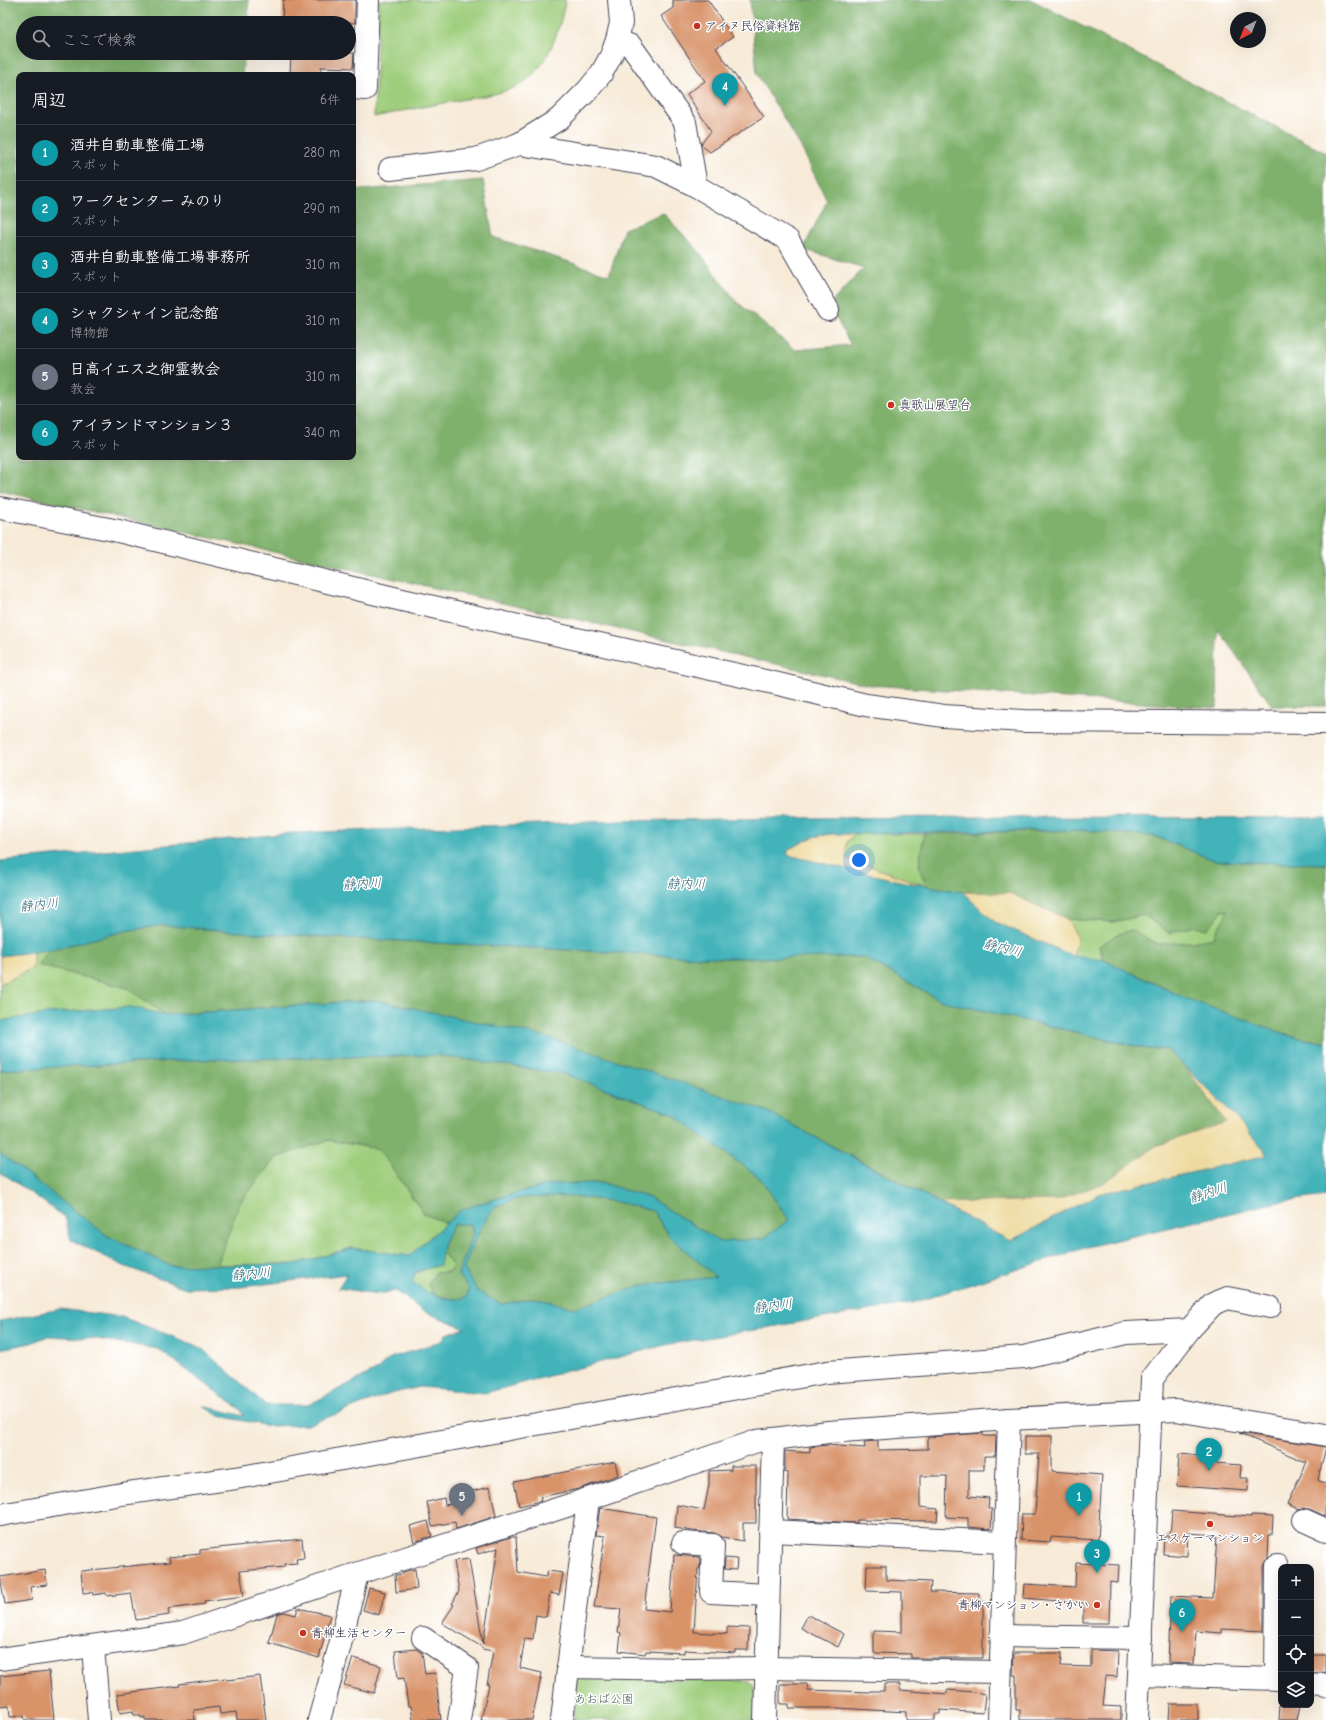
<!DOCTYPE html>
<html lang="ja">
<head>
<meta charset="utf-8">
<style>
	body { margin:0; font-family:"Comic Neue","Klee One",sans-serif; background:#242831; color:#f1f3f6 }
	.controls { position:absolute; right:12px; bottom:12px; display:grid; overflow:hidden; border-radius:8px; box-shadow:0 4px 16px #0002 }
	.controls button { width:36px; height:36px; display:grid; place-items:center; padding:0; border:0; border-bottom:1px solid #363941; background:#171b24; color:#f1f3f6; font:20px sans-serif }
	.compass { position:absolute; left:1230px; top:12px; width:36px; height:36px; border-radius:50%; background:#171b24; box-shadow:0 4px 16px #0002; rotate:222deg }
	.you { position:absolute; left:859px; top:860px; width:14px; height:14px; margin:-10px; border:3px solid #fff; border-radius:50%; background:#1a73e8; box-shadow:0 0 0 6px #1a73e833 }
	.badge { display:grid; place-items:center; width:26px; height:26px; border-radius:50%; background:#1a73e8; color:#fff; font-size:13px; font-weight:700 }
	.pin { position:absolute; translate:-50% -33px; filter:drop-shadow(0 1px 2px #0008) }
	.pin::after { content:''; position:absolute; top:21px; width:14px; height:12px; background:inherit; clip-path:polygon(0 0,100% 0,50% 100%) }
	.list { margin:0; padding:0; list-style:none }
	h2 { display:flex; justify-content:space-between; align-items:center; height:52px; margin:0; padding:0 16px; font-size:17px }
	h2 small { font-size:13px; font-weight:400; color:#9ea1a6 }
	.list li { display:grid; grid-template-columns:26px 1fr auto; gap:12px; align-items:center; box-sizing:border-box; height:56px; padding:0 16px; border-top:1px solid #363941 }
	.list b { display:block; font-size:15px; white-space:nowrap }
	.list p { margin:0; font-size:13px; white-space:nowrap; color:#9ea1a6 }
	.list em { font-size:13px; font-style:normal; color:#9ea1a6 }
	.icon { flex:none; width:22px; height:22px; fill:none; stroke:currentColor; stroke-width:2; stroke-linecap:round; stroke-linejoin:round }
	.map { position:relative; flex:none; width:1326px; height:1720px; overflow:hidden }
	.search { position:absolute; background:#171b24; box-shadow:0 4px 16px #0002; left:16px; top:16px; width:340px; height:44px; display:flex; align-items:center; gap:10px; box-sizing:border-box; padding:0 14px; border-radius:22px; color:#9ea1a6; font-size:15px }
	.panel { position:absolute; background:#171b24; box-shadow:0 4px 16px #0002; left:16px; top:72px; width:340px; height:388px; border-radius:8px }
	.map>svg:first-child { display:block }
	.green { fill:#9fce7d; stroke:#60785c }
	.forest { fill:#7fb16c; stroke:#506a54 }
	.sand { fill:#eeda9e; stroke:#887e6c }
	.water { fill:#43b3b9; stroke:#326a7a; fill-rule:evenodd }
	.building { fill:#d89369 }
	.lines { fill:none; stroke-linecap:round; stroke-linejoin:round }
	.minor-casing { stroke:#424053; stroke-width:24 }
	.minor { stroke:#fff; stroke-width:22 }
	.poi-dot { fill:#c8321e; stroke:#fff; stroke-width:1.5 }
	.labels { text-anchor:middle; stroke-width:3; stroke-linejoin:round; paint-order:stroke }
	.poi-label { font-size:12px; fill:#22223b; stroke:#fff; text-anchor:start }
	.park-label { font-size:12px; fill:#4e5e52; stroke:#fff }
	.water-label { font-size:13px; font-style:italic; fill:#316374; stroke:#fff }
</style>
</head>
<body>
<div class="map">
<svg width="1326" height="1720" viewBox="0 0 1326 1720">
	<rect width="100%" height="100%" fill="#fff"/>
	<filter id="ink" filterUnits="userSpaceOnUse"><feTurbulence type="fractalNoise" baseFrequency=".025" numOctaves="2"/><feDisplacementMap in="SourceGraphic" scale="8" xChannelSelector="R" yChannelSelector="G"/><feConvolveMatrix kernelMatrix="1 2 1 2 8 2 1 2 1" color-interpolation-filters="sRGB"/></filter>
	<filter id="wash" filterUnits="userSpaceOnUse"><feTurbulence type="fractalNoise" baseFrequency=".012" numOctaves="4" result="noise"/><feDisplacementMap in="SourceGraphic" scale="16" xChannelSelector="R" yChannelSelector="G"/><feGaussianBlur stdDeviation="0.9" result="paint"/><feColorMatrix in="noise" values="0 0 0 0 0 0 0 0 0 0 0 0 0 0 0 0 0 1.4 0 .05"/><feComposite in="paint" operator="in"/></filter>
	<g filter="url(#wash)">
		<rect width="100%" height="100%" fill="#f7ebd8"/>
		<g class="green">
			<path d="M379 0H565V3C559 31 550 61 527 80 510 94 481 96 460 100 431 105 403 111 374 117Z"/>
			<path d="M854 834H924L919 867 927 886 845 858 847 842Z"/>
			<path d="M1228 910C1227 921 1214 927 1214 938L1192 942 1158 944 1131 930 1099 946 1104 960 1073 956 1078 938 1067 919 1114 922 1144 915 1169 933 1195 926 1207 929 1222 911Z"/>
			<path d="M49 950 38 965 128 988 165 1015 130 1007 52 1013 0 1021V984L33 968V952Z"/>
			<path d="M328 1140 379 1149 424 1214 446 1223 409 1256 352 1248 295 1264 217 1265 239 1204 275 1158Z"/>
			<path d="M442 1252 453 1266 448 1272 428 1284 432 1294 425 1292 412 1282 415 1273 439 1265Z"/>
			<path d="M583 1677 749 1681 755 1688 754 1720H573L576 1683Z"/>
		</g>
		<g class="forest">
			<path d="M0 0H249L247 23H23V53H244L242 75H19V457H353V187L361 190 483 180 493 237 609 275 624 229 663 213 697 249 736 301 795 350 851 345 829 305 864 268 803 249 827 201 801 147 757 74 750 0H1032L1326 153V706H1272L1218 629 1217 708 870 685 0 491Z"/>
			<path d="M1084 830 1154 836 1216 861 1326 864V1043L1290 1036 1185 998 1104 960 1099 946 1116 935 1131 930 1158 944 1192 942 1214 938C1215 927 1227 921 1227 910L1222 911 1207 929 1195 926 1169 933 1144 915 1114 922 1067 919 1009 893 962 892 927 886 919 867 924 834Z"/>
			<path d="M163 925 250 933 722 958 864 957 942 1001 1148 1049H1167L1182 1063 1226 1122 1156 1146 1102 1184 1057 1200 940 1203 764 1110 375 1000 165 1015 128 988 37 965 49 950 125 931Z"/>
			<path d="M437 1055 565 1074 673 1114 760 1178 789 1220 763 1239 720 1242 650 1198 603 1183 552 1184 491 1200 461 1210 446 1223 424 1214 379 1149 328 1140 275 1158 239 1204 217 1265 171 1266 106 1235 0 1153V1070L193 1060Z"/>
			<path d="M574 1196 622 1203 653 1211 669 1236 716 1277 643 1285 575 1308 535 1298 501 1304 477 1291 464 1269C470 1250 480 1223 493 1208 506 1195 556 1196 574 1196Z"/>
			<path d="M454 1224H472L473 1233 458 1275 469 1288 467 1297 456 1300 432 1294 428 1284 435 1273 448 1272 453 1266 442 1252 444 1242Z"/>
		</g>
		<g class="sand">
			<path d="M830 834H854L847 842 846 858 927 886 899 881 787 855 789 849 813 837Z"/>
			<path d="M962 892 1009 893 1067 919 1078 938 1073 956 995 922Z"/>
			<path d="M33 952V968L0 984V956Z"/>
			<path d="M1182 1063 1236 1117 1269 1155 1099 1194 1010 1241 940 1203 1057 1200 1102 1184 1156 1146 1226 1122Z"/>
		</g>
		<path class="water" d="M997 817 1326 818V864L1216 861 1154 836 1084 830 830 834 813 837 789 849 787 855 899 881 962 892 995 922 1073 956 1104 960 1185 998 1290 1036 1326 1043V1196L1278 1202 1091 1246 912 1303 665 1345 485 1393 420 1387 390 1394 307 1425 269 1426 219 1416 203 1406 244 1416 241 1410 158 1349 97 1339 48 1336 31 1343 0 1349V1321L60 1309 122 1317 200 1347 266 1405H308L378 1369 390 1358 442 1341 446 1334 465 1328 423 1311 396 1291 377 1294 338 1288 347 1274 241 1287 186 1288 126 1267 71 1240 65 1217 8 1177 0 1173V1153L106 1235 171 1266 295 1264 352 1248 409 1256 461 1210 491 1200 552 1184 603 1183 650 1198 720 1242 763 1239 789 1220 760 1178 673 1114 565 1074 437 1055 193 1060 0 1070V1021L52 1013 131 1007 165 1015 375 1000 543 1036 764 1110 1010 1241 1099 1194 1268 1155 1236 1117 1167 1049H1148L942 1001 863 957 722 958 250 933 163 925 125 931 49 950 0 956V861L293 833 620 821 780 818ZM574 1196 622 1203 653 1211 669 1236 716 1277 643 1285 575 1308 535 1298 501 1304 477 1291 464 1269 471 1249 482 1226 494 1207 519 1198ZM454 1224H471L473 1233 458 1275 469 1288 467 1297C448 1303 426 1294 412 1281L416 1272 440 1265 444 1242Z"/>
		<g id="blocks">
			<g class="building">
				<path d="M283 0H355V23H282Z"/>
				<path d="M673 0H708L733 37 716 48 764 117 710 152 702 146 701 144 711 131 687 94 705 81 661 16 673 8Z"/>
				<path d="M291 53H354L353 68 321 67V75H290Z"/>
				<path d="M983 1433V1436H996L995 1456H984V1470H969V1496L989 1498 988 1509H992L991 1529 968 1527V1518L946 1517 947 1476H920V1507L938 1509 937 1521 857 1520V1523L787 1519 788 1473 785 1472V1451L810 1453V1447L827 1445 865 1448 864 1442 878 1441V1450L928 1449V1437Z"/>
				<path d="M1239 1433 1326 1447 1318 1480 1326 1484 1325 1516 1309 1509 1303 1508 1298 1509 1287 1504 1307 1462 1296 1459V1458Z"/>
				<path d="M1025 1436H1052V1471L1102 1475 1098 1540 1051 1537 1050 1542 1021 1540 1022 1514H1035L1039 1454H1025Z"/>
				<path d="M1179 1454 1203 1456V1462L1241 1465 1240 1478H1249L1248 1491 1177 1486Z"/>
				<path d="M615 1462 618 1475 579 1489 540 1497 541 1501 519 1506 514 1482Z"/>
				<path d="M731 1466H756V1523H743V1541L722 1537 714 1533 692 1531 675 1528 677 1505 704 1510 709 1485V1471L731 1470Z"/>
				<path d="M490 1487 496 1516 456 1529 455 1522 432 1526 427 1502 444 1498 445 1505 474 1499 473 1491Z"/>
				<path d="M600 1508 656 1517 644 1609 670 1612 674 1555 700 1557 699 1569H698L694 1632 727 1634V1627L749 1628 748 1650H735V1653L684 1650V1653L646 1651 645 1654 619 1651 621 1633 618 1632 621 1609 594 1607 605 1536 596 1535Z"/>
				<path d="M1172 1511 1251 1517V1515L1273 1516 1272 1535H1269L1268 1558 1264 1566V1631L1222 1629V1633L1196 1631 1194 1664 1168 1663 1171 1596 1213 1598 1217 1535 1188 1533 1187 1556 1163 1554 1164 1536H1170Z"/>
				<path d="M428 1521 432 1536 414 1542 410 1526Z"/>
				<path d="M511 1537H516L518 1572 546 1577 548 1571 563 1573 559 1595 550 1593 546 1617 536 1615 533 1639 525 1638 520 1668 542 1673 532 1720H481L489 1685H487L493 1651 482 1649V1647L442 1623 454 1605 452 1604 459 1591 454 1561 469 1559 483 1644 498 1548 478 1554 476 1548Z"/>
				<path d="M302 1539 304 1558 296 1559 297 1563 284 1564V1567L240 1571 244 1596 204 1601 205 1604 168 1609 169 1615 136 1620 131 1593 107 1596 106 1593 93 1595 92 1592 83 1593 81 1571 170 1562 169 1557 200 1554V1550Z"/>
				<path d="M725 1558 737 1559 736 1570 724 1569Z"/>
				<path d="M1076 1563 1119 1565 1118 1583 1110 1582 1109 1623H1083V1603L1023 1598 1024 1584 1075 1587Z"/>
				<path d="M867 1566H886V1580L931 1582 930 1592 979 1593V1601H983V1658H911V1654L874 1653V1631L902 1632V1592L866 1591Z"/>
				<path d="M415 1569 417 1589 396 1592 395 1575 403 1574V1572Z"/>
				<path d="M45 1570 47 1585 30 1587 32 1600 5 1604 0 1577Z"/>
				<path d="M369 1588 385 1592 379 1615 363 1610Z"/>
				<path d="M298 1608 330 1615 319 1658 269 1643 277 1614 284 1612 296 1615Z"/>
				<path d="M808 1615 844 1634 838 1647 801 1628Z"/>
				<path d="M416 1649 422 1653 425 1674 435 1673 441 1720H413L411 1706H408L404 1678 398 1679 395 1651Z"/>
				<path d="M1091 1650 1118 1651 1117 1677 1106 1676 1103 1706 1121 1707V1720H1020V1710H1016V1675H1013L1014 1653H1062L1061 1666 1091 1667Z"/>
				<path d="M1311 1655H1326V1673L1311 1671Z"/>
				<path d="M353 1658 381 1666 374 1693 344 1685Z"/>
				<path d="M49 1671 54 1720H25L24 1716 10 1717 9 1706 0 1707V1676Z"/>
				<path d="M260 1676 266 1720H237L236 1712 220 1714 219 1707 194 1710 195 1720H145V1717L141 1718 140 1715H134L133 1711 120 1713 117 1694 180 1686 179 1684 226 1678 227 1680Z"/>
				<path d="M780 1684H807L808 1690 870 1692V1691H884V1684H900V1690L947 1694V1690L975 1692 985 1694 983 1713 940 1710V1714H935V1720H906V1712L838 1708H789V1704H780Z"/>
				<path d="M1170 1704H1198V1720H1169Z"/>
				<path d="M1280 1705H1300L1297 1720H1279Z"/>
			</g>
		</g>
	</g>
	<g filter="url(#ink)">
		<use href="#blocks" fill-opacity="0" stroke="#424053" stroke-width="1"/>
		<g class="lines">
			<g class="minor-casing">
				<g id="minor">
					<path d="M617 40 631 46 685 122 696 186"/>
					<path d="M353 88 365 89 368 0"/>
					<path d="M519 144 656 166 696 186 788 240 828 310"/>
					<path d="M390 169 476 159 519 144 559 119 588 90 601 74 611 56 617 40 621 23 619 0"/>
					<path d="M0 508 114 530 402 600 774 683 866 705 944 716 1024 721 1326 723"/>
					<path d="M1009 1419 1176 1410 1326 1435"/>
					<path d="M0 1515 128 1493 236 1478 827 1372 1024 1357 1126 1333 1189 1330"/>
					<path d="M1304 1520 1326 1530"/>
					<path d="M770 1531 1004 1542"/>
					<path d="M683 1543 713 1545 711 1592 768 1595"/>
					<path d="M1001 1636 1141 1638"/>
					<path d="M423 1638 467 1668 459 1720"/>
					<path d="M93 1647 99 1720"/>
					<path d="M0 1659 183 1633 350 1576 588 1499 757 1441 828 1432 1009 1419 999 1720"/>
					<path d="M568 1667 686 1669 766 1668 1000 1672"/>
					<path d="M1140 1675 1281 1679"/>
					<path d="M1276 1679 1277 1566"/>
					<path d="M1311 1683 1322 1684 1326 1687"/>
					<path d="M319 1720 340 1645 357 1574"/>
					<path d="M562 1720 588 1499"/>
					<path d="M765 1720 773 1439"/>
					<path d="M1137 1720 1152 1379 1189 1330 1213 1304 1228 1298 1270 1307"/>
				</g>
			</g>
			<use href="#minor" class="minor"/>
		</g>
	</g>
	<g class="poi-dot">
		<circle cx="697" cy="26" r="4"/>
		<circle cx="891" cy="405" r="4"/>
		<circle cx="1210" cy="1524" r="4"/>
		<circle cx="1097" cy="1605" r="4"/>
		<circle cx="303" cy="1633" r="4"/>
	</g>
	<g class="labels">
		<g class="poi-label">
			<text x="705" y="30">アイヌ民俗資料館</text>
			<text x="899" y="409">真歌山展望台</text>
			<text x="1210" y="1542" text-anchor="middle">エスケーマンション</text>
			<text x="1089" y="1609" text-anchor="end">青柳マンション・さかい</text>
			<text x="311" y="1637">青柳生活センター</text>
		</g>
		<g class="park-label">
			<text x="604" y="1703">あおば公園</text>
		</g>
		<g class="water-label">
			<text transform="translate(362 883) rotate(-3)" y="5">静内川</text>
			<text transform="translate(686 883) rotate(1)" y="5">静内川</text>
			<text transform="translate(39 904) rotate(-6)" y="5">静内川</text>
			<text transform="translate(1003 947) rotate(14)" y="5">静内川</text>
			<text transform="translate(1208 1192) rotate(-18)" y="5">静内川</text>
			<text transform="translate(251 1273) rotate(-5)" y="5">静内川</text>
			<text transform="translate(773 1305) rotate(-7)" y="5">静内川</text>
		</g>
	</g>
</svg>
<div class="controls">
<button>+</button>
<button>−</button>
<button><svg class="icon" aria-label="locate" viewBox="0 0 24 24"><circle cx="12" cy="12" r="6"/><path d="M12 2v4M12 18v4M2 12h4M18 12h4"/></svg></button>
<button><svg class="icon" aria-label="layers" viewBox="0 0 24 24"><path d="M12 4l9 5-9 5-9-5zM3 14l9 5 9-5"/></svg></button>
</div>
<svg class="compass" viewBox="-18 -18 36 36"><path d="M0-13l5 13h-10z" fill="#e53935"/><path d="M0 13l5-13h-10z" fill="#9ea1a6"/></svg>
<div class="you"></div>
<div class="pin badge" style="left:1079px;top:1516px;background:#0f9aa8">1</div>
<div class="pin badge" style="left:1209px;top:1471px;background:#0f9aa8">2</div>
<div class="pin badge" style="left:1097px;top:1573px;background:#0f9aa8">3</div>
<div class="pin badge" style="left:725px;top:106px;background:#0f9aa8">4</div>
<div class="pin badge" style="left:462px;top:1516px;background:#6b7280">5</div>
<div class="pin badge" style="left:1182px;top:1632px;background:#0f9aa8">6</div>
<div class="search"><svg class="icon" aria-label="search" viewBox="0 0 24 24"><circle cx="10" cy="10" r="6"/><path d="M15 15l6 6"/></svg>ここで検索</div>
<section class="panel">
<h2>周辺<small>6件</small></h2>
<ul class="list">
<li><span class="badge" style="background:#0f9aa8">1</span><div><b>酒井自動車整備工場</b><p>スポット</p></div><em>280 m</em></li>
<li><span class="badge" style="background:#0f9aa8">2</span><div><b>ワークセンター みのり</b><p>スポット</p></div><em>290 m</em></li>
<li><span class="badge" style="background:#0f9aa8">3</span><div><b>酒井自動車整備工場事務所</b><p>スポット</p></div><em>310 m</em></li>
<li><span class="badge" style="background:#0f9aa8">4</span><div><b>シャクシャイン記念館</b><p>博物館</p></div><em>310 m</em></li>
<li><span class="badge" style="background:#6b7280">5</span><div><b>日高イエス之御霊教会</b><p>教会</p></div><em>310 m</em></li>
<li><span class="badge" style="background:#0f9aa8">6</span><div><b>アイランドマンション３</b><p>スポット</p></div><em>340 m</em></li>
</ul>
</section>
</div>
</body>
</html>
